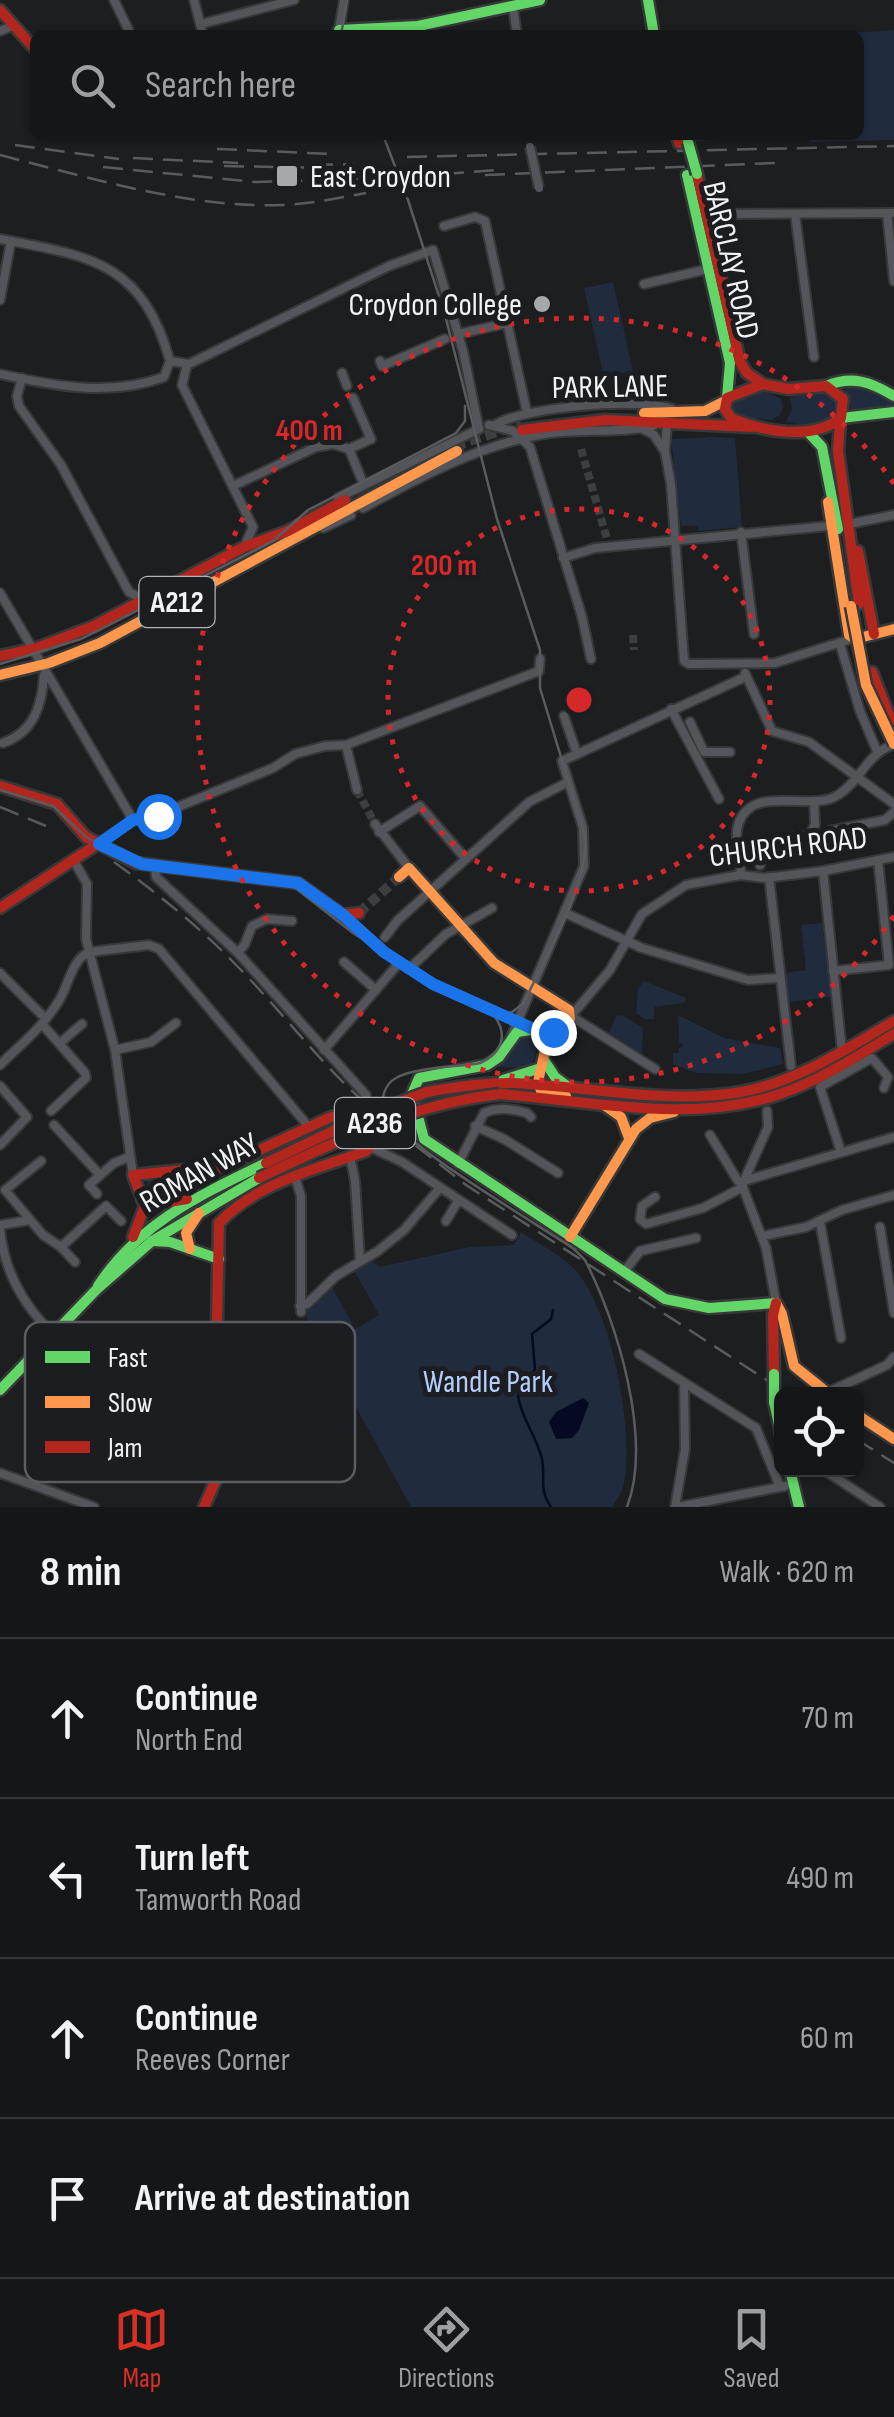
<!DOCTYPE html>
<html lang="en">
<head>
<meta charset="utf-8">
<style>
	body { margin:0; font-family:"Sofia Sans Condensed",sans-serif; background:#1e1f21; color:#f1f3f6 }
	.controls { position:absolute; right:30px; bottom:30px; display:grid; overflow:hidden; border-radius:15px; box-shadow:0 2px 8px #0004 }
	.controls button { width:90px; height:90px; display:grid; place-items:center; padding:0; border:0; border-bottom:2px solid #343537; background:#151618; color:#f1f3f6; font:50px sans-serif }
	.stop { position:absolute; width:30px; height:30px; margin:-22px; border:8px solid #1a73e8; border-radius:50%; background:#fff }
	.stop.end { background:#1a73e8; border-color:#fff; box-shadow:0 2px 10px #0008 }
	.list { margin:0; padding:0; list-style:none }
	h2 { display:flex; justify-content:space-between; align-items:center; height:130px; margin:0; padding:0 40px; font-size:42px }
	h2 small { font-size:32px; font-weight:400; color:#9d9fa2 }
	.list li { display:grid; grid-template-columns:65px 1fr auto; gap:30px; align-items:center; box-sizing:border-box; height:160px; padding:0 40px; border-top:2px solid #343537 }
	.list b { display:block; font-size:38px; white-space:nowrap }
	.list p { margin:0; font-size:32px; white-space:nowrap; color:#9d9fa2 }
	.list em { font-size:32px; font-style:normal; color:#9d9fa2 }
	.icon { flex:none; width:55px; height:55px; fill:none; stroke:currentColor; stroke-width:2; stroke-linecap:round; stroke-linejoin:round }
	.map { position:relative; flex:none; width:894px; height:1507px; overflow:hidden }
	.search { position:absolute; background:#151618; box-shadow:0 2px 8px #0004; left:30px; right:30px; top:30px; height:110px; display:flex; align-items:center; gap:25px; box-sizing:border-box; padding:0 35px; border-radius:15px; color:#9d9fa2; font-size:38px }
	.sheet { height:770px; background:#151618 }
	nav { display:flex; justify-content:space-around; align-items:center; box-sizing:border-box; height:140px; border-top:2px solid #343537; background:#151618; font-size:28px; color:#9d9fa2 }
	nav a { display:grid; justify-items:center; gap:5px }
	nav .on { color:#d93025 }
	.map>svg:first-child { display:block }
	.green { fill:#202b3e }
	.water { fill:#030a22 }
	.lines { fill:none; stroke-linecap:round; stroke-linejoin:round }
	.stream { stroke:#030a22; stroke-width:2.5 }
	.street-tunnel { stroke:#3c3e40; stroke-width:8; stroke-dasharray:8 4; stroke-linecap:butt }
	.secondary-tunnel { stroke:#3c3e40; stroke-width:10; stroke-dasharray:10 5; stroke-linecap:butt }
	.primary-tunnel { stroke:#3c3e40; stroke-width:11; stroke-dasharray:11 5.5; stroke-linecap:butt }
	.street-casing { stroke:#363839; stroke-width:12 }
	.fast-casing { stroke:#363839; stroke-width:15 }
	.slow-casing { stroke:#363839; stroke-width:15 }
	.jam-casing { stroke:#363839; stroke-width:15 }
	.street { stroke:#53555a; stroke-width:8 }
	.fast { stroke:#63d668; stroke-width:10 }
	.slow { stroke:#ff974d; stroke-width:10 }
	.jam { stroke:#b3261e; stroke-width:10 }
	.tram { stroke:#595b5e; stroke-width:2.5 }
	.rail { stroke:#595b5e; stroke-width:2.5; stroke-dasharray:20 10; stroke-linecap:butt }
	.street-bridge-casing { stroke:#363839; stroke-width:12; stroke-linecap:butt }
	.fast-bridge-casing { stroke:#363839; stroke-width:15; stroke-linecap:butt }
	.slow-bridge-casing { stroke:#363839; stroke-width:15; stroke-linecap:butt }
	.jam-bridge-casing { stroke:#363839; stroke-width:15; stroke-linecap:butt }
	.street-bridge { stroke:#53555a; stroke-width:8 }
	.fast-bridge { stroke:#63d668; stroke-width:10 }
	.slow-bridge { stroke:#ff974d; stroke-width:10 }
	.jam-bridge { stroke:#b3261e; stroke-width:10 }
	.route { stroke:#1a73e8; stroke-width:12 }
	.ring { fill:none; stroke:#d62828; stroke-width:5; stroke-dasharray:5 10 }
	.poi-dot { fill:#a6a8ab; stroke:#1b1d21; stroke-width:4 }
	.labels { text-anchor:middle; stroke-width:10; stroke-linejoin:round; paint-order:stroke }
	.shield { fill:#1b1d21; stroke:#b1b3b6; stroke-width:2.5 }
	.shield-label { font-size:30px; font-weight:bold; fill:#f1f3f6 }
	.poi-label { font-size:32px; fill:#f1f3f6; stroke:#1b1d21; text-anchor:start }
	.street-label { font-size:32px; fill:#f1f3f6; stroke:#1b1d21 }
	.park-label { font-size:32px; fill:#b4cdfb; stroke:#1b1d21 }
	.key { fill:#1b1d21; stroke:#5b5d61; stroke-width:2.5 }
	.key-label { font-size:28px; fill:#f1f3f6 }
	.centre { fill:#d62828; stroke:#1b1d21; stroke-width:5 }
	.ring-label { font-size:30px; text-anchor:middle; font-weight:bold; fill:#d62828; stroke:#1b1d21; stroke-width:10; stroke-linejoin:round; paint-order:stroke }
</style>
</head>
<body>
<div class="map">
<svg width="894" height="1507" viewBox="0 0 894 1507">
	<rect width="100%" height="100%" fill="#1c1e20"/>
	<g class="green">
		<path d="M894 30V140L810 142 806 136 696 141 694 135H859V35H826Z"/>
		<path d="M613 282 633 371 604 377 584 288Z"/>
		<path d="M854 382 894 399V405L851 413 850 398 842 384Z"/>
		<path d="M756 392H767L781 399 783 406 780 415 771 420 737 416 731 408 732 402Z"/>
		<path d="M825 392 836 400C836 429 808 426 786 422L792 409 790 397Z"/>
		<path d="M713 437 735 438 742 527 699 531 698 526H681L671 439Z"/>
		<path d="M822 923 831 997 788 1002 784 973 806 970 801 925Z"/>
		<path d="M644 981 686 998 684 1003 654 1007V1019H645L636 1013 638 989Z"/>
		<path d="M622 1015 643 1028 642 1055 608 1036 616 1016Z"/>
		<path d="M678 1015 724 1038 780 1048 783 1064 742 1074 696 1073 673 1064V1053H679V1048L683 1047 682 1043H679Z"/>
		<path d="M526 1036 536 1040C539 1078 516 1065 492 1067 505 1058 511 1041 526 1036Z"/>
		<path d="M213 1174 163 1199 150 1195 145 1186 151 1177Z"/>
		<path d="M521 1232C538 1244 564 1256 577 1272 612 1313 636 1435 623 1487 621 1493 616 1501 612 1507H411L303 1311 331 1285 355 1329 379 1315 354 1270 373 1261 379 1267 470 1247 514 1245Z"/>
	</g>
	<path class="water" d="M583 1398 589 1403 579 1430 572 1438 556 1439 549 1422 556 1412Z"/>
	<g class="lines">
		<path class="stream" d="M551 1507C538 1488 546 1479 542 1459 537 1437 521 1418 518 1396L535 1369 532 1334 551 1319 553 1310"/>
		<g class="street-tunnel">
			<path d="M581 449 607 539"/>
			<path d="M633 635 634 650"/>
			<path d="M357 790 375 824"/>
		</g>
		<path class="secondary-tunnel" d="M359 913 399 877"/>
		<path class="primary-tunnel" d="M454 446 521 423"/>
		<g class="street-casing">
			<g id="street">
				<path d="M114 0 131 35"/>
				<path d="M194 0 203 35"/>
				<path d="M513 7 517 35"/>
				<path d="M201 24 294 0"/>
				<path d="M339 30 344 0"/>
				<path d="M0 31 15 25"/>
				<path d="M887 213 894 281"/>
				<path d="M706 214 894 213"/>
				<path d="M795 214 814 357"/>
				<path d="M444 226 475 217 485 221 527 413"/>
				<path d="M0 239C89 256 142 261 170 361L164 377C110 397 54 386 0 374"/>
				<path d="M644 284 708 269"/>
				<path d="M0 300 11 241"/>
				<path d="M458 334 503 324"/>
				<path d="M170 361 189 364 389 266 433 250 463 351 479 429"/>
				<path d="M380 361 382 366 445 339"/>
				<path d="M187 365 182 385 253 527 245 545"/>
				<path d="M342 373 347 386"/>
				<path d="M22 378 17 396 19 406 61 465 129 592 142 599"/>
				<path d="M667 424 665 452 671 484 684 661 689 664 775 663 851 639"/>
				<path d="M489 425 513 431 530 447 582 617 591 659"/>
				<path d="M495 425C523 407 639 397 672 409"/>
				<path d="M643 429 654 435 665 452"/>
				<path d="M349 449 371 439 353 398"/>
				<path d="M233 486 316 447 333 444 349 449 361 478"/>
				<path d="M338 498 479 429"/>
				<path d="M363 508C420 477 479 445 544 434 580 428 618 434 653 426"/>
				<path d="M854 523 894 515"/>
				<path d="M323 528 351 515"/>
				<path d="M741 532 754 634"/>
				<path d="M563 558 595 548 829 526"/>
				<path d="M0 593 133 820"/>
				<path d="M840 644 860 711 877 751"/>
				<path d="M745 673 772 731 809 742 894 804"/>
				<path d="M671 709 719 799"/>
				<path d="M564 716 577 754"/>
				<path d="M690 722 704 752H730"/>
				<path d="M3 743C34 732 42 705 44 675"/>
				<path d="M346 745 357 790"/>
				<path d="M375 824 409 868"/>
				<path d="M829 831 885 820 894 812"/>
				<path d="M379 832 420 806 465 858"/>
				<path d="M99 843 133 820 158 815 273 768 295 754 325 746 346 745 539 671 540 659"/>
				<path d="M74 861 87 884 86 939 115 1050 133 1175"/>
				<path d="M760 865 758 849 787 838 809 836 815 825 814 801"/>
				<path d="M155 866 156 877 238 953 366 1095"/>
				<path d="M823 871 842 1051"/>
				<path d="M740 875C744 858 732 840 739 822 755 783 811 813 838 795 862 780 864 756 894 744"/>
				<path d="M769 877 791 1066"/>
				<path d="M565 913 642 948 748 980 779 978"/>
				<path d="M343 915 384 952 433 984 532 1028"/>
				<path d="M385 937 397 921 516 814 529 802 568 782"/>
				<path d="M89 952 149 945 159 949 309 1127"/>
				<path d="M238 953 245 944 252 926 267 919 292 921"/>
				<path d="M344 962 376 990"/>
				<path d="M409 969 446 934 492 908"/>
				<path d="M833 971 889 965 878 860"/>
				<path d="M0 973 46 1019"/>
				<path d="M42 1024 85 1073 86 1078 51 1111"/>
				<path d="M511 1037 584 866 583 828 562 761 745 677"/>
				<path d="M60 1043 82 1024"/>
				<path d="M115 1050 151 1042 176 1023"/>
				<path d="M324 1050 399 963"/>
				<path d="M0 1065C21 1044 45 1025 60 999 69 983 72 960 89 952"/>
				<path d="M655 1069 571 1016 610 970 642 914 686 885 740 875 765 878 823 871 894 857"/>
				<path d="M0 1086 27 1117 0 1145"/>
				<path d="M767 1111 768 1127 742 1185 766 1248 776 1303"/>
				<path d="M54 1125 100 1175"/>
				<path d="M475 1126 504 1139 558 1173"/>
				<path d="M710 1135 738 1181 743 1184"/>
				<path d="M370 1147 402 1162 512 1235"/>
				<path d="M841 1152 820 1087 872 1058 888 1077 884 1088"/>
				<path d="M350 1156 355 1181 360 1261"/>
				<path d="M41 1161 5 1190 43 1235 61 1247 75 1262"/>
				<path d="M458 1164 484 1113C497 1107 514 1109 527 1113L531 1117"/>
				<path d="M295 1177 301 1196V1312"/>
				<path d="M747 1180 894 1137"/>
				<path d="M97 1194 89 1185 114 1163 129 1157"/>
				<path d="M655 1197 642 1206 640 1219 646 1224 703 1208 743 1187"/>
				<path d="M446 1221 458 1201"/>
				<path d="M820 1222 841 1338"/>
				<path d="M0 1225 30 1220"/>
				<path d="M880 1227 894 1313"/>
				<path d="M0 1229C4 1272 23 1305 53 1334"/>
				<path d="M762 1236 806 1227 842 1210 894 1195"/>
				<path d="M61 1247 106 1206 121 1221"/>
				<path d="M624 1272 640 1251 696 1238"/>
				<path d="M300 1306 307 1304 336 1276 378 1251 404 1230 439 1189"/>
				<path d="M639 1354 756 1428 780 1487"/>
				<path d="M826 1393 887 1365 894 1357"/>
				<path d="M824 1470 880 1507"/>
				<path d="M0 1473 94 1507"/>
				<path d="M675 1507 685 1449 684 1383"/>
				<path d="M678 1507 785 1486"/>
			</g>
		</g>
		<g class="fast-casing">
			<g id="fast">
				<path d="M648 0 654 35"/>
				<path d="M339 35V30L418 26 540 0"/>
				<path d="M687 175 730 363 727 398"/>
				<path d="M826 386C852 375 871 382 894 396"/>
				<path d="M841 418 894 412"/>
				<path d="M808 432 822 447 838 529"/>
				<path d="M560 1026 517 1032 499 1057 487 1065 419 1078 412 1094 424 1139 665 1299 709 1308 776 1303"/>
				<path d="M544 1060 555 1077 566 1085"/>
				<path d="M503 1080 541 1068"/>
				<path d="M152 1241 170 1242 219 1259"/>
				<path d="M98 1286C139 1223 200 1195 266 1163"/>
				<path d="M0 1390 96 1290 152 1241 259 1178"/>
				<path d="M774 1402 782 1439"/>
				<path d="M790 1470 799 1507"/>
			</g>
		</g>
		<g class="slow-casing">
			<g id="slow">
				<path d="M644 413 705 411 725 401"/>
				<path d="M828 502 849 635 855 639 894 629"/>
				<path d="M0 675 49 663 100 643 457 451"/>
				<path d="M399 877 409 868 494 963 569 1010 570 1019 547 1041 538 1082 541 1091 566 1096"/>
				<path d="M604 1105 621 1117 629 1138"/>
				<path d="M570 1237 636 1129 650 1118 674 1112"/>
				<path d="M190 1249 186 1233 199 1213"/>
				<path d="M776 1303 782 1314 794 1366 829 1394"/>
				<path d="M856 1414 894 1439"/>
			</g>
		</g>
		<g class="jam-casing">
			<g id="jam">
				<path d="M0 10 35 49"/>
				<path d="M677 135 679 143"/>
				<path d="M697 174 740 362 747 373 763 384"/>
				<path d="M763 384 788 389 826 386 843 399 841 418C811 441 764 432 731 418L725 409 727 398Z"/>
				<path d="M840 421 838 451 859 604"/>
				<path d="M522 430 605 420 752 427"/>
				<path d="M858 551 874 634"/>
				<path d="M0 656 37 648 94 626 244 547 288 531 345 500"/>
				<path d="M872 672 894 728"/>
				<path d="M0 786 57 804 86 837 136 863 298 883 343 915 359 913"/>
				<path d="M0 908 99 843"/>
				<path d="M427 1092C455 1087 483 1083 511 1083 588 1086 665 1105 741 1092 797 1082 846 1049 894 1021"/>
				<path d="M500 1094C591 1101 687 1124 777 1095 819 1081 857 1056 894 1034"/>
				<path d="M145 1198 157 1204 187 1199"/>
				<path d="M133 1237 145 1206 133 1175 225 1166 331 1117 346 1116"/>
				<path d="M774 1374 773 1315 776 1303"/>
				<path d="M204 1507 242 1420 216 1367 219 1223C258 1182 315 1170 366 1151L372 1145 370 1136"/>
			</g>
		</g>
		<use href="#street" class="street"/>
		<use href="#fast" class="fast"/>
		<use href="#slow" class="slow"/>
		<use href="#jam" class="jam"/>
		<g class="tram">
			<path d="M341 35 347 0"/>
			<path d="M0 664 81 639 109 625 273 541 308 510 456 433 465 421V406"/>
			<path d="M0 790 53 806 86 837 138 863 289 883 353 933 433 984 499 1015 512 1012 524 1003C544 958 590 884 585 836L540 688V650L497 519 445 315 408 200 383 135"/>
			<path d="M491 1012C509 1032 504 1052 480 1063 458 1067 414 1067 396 1078 385 1084 379 1100 385 1112 399 1143 539 1225 574 1249L585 1260C617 1322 653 1439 627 1507"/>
		</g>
		<g class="rail">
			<path d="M15 145 119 159"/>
			<path d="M217 149 332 154"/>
			<path d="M0 155C91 178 187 208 282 205 310 204 338 198 366 193"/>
			<path d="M407 157 894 146"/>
			<path d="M133 158 238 163"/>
			<path d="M313 165 355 164"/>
			<path d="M224 166 328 168"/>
			<path d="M103 167 255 182 360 179"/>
			<path d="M485 175 775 163"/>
			<path d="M414 176 499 170"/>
			<path d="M0 807 46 826"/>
			<path d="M114 862C158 894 201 928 239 968 283 1013 320 1063 367 1105"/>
			<path d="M392 1127 466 1185 788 1394"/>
			<path d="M856 1439 894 1463"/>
		</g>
		<g class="street-bridge-casing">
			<path id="street-bridge" d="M530 147 539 188"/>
		</g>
		<g class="fast-bridge-casing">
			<g id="fast-bridge">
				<path d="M688 142 697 174"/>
				<path d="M774 1374V1402"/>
			</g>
		</g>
		<g class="slow-bridge-casing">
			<path id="slow-bridge" d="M851 606 866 685 894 744"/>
		</g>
		<g class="jam-bridge-casing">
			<g id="jam-bridge">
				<path d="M266 1163 371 1113 427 1092"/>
				<path d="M259 1178C338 1140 412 1104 500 1094"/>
			</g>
		</g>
		<use href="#street-bridge" class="street-bridge"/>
		<use href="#fast-bridge" class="fast-bridge"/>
		<use href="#slow-bridge" class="slow-bridge"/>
		<use href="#jam-bridge" class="jam-bridge"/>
	</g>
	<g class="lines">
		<path class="route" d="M158 816 133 820 99 844 142 864 298 883 343 915 384 952 433 984 538 1031 560 1026 553 1032"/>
	</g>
	<g class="ring">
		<circle cx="579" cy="700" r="191"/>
		<path d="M894 916A382 382 0 1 1 894 484"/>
	</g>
	<g class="poi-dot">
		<rect x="275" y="164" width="24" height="24" rx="5"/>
		<circle cx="542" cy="304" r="10"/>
	</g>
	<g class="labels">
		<g class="shield">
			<rect x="139.5" y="577" width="75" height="50" rx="8"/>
			<rect x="335" y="1098" width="80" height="50" rx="8"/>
		</g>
		<g class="shield-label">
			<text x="177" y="612">A212</text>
			<text x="375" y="1133">A236</text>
		</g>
		<g class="poi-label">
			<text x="310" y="187">East Croydon</text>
			<text x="522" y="315" text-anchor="end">Croydon College</text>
		</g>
		<g class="street-label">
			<text transform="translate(732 260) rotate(77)" y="11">BARCLAY ROAD</text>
			<text transform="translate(610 386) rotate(-1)" y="11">PARK LANE</text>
			<text transform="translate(788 846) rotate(-7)" y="11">CHURCH ROAD</text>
			<text transform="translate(199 1172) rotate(-29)" y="11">ROMAN WAY</text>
		</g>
		<g class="park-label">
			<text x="488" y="1392">Wandle Park</text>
		</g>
	</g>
	<rect x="25" y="1322" width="330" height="160" rx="15" class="key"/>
	<rect x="45" y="1351" width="45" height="12" fill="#63d668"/>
	<rect x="45" y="1396" width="45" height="12" fill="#ff974d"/>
	<rect x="45" y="1441" width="45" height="12" fill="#b3261e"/>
	<g class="key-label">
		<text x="108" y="1367">Fast</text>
		<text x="108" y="1412">Slow</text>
		<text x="108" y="1457">Jam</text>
	</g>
	<circle cx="579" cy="700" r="15" class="centre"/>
	<g class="ring-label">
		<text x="309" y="440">400 m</text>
		<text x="444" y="575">200 m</text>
	</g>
</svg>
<div class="controls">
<button><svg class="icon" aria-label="locate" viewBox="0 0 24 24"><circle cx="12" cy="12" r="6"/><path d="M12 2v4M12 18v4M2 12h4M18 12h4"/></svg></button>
</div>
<div class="stop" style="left:158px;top:816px"></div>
<div class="stop end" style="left:553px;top:1032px"></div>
<div class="search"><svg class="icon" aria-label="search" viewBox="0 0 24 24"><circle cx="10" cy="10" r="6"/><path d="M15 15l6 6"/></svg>Search here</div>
</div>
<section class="sheet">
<h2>8 min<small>Walk · 620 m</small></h2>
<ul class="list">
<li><svg class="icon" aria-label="ahead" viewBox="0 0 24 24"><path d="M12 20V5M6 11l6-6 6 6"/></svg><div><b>Continue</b><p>North End</p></div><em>70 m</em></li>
<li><svg class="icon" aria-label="left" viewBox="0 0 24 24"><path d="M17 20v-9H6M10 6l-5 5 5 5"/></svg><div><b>Turn left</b><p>Tamworth Road</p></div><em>490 m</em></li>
<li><svg class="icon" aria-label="ahead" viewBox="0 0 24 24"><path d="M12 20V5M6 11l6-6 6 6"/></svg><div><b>Continue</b><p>Reeves Corner</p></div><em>60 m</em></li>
<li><svg class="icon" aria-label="arrive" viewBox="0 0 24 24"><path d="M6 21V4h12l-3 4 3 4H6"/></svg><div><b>Arrive at destination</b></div></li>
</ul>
</section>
<nav>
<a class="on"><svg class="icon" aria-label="map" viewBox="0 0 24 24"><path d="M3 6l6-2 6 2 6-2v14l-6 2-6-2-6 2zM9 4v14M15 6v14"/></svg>Map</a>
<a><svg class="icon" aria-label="directions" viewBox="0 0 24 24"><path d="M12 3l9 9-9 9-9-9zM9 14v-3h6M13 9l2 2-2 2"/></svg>Directions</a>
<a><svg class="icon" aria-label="saved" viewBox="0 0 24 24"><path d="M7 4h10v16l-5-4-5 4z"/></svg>Saved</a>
</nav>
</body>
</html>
